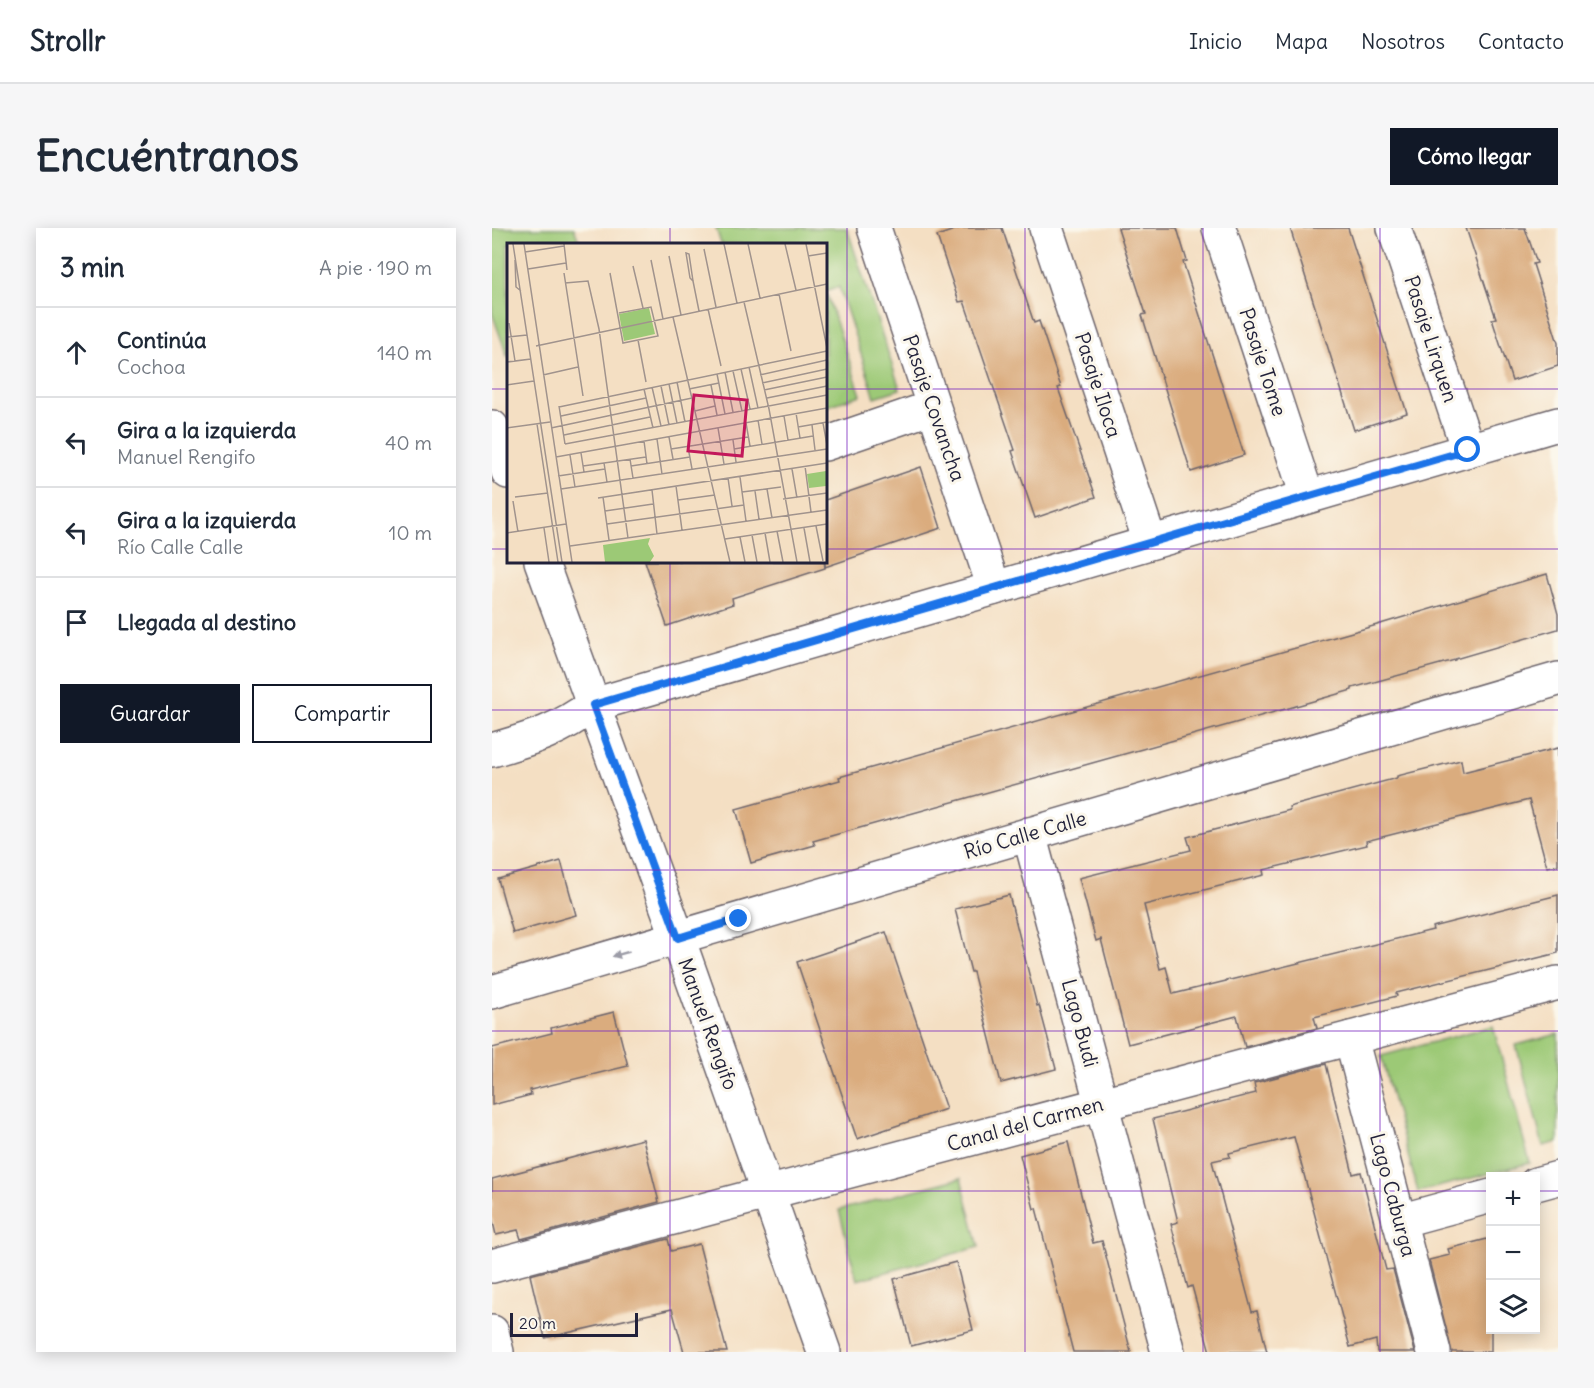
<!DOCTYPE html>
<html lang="es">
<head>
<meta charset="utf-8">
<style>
	body { margin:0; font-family:Delius,sans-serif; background:#f6f6f7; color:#1f2937 }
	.controls { position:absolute; right:18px; bottom:18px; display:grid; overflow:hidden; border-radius:0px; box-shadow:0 3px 15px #0003 }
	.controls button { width:54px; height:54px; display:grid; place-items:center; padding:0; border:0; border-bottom:2px solid #e0e1e3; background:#fff; color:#1f2937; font:30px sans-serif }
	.scale { position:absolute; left:18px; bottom:15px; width:128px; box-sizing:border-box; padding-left:6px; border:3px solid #22223b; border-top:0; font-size:16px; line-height:21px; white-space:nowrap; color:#22223b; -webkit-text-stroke:4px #fbf7ec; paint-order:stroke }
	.stop { position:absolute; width:18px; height:18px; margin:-14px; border:4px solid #1a73e8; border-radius:50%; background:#fff }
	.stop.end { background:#1a73e8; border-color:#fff; box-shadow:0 2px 6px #0008 }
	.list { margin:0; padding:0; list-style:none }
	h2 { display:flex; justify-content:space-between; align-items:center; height:78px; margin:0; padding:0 24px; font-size:26px }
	h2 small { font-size:20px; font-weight:400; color:#747a83 }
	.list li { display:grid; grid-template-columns:39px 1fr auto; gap:18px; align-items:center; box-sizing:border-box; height:90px; padding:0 24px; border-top:2px solid #e0e1e3 }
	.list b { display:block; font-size:22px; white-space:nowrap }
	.list p { margin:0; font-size:20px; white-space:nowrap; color:#747a83 }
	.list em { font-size:20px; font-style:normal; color:#747a83 }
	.actions { display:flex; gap:12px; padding:18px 24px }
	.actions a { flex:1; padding:14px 0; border:2px solid #111827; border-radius:0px; text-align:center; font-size:21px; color:#111827 }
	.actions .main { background:#111827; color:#fff }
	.icon { flex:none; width:33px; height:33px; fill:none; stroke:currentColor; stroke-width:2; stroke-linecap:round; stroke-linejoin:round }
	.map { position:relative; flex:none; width:1066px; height:1124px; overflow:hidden; border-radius:0px }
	header { display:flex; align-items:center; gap:36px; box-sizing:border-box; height:84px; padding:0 30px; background:#fff; border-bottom:2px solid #e0e1e3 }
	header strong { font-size:28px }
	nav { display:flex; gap:33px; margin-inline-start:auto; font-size:21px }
	.intro { display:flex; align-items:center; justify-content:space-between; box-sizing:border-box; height:144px; padding:0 36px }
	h1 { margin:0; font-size:42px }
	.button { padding:15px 27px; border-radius:0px; background:#111827; color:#fff; font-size:21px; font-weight:700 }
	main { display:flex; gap:36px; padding:0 36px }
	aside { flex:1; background:#fff; border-radius:0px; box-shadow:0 3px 15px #0003 }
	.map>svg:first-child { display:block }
	.green { fill:#9cc976; stroke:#5f7658; stroke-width:1.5 }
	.building { fill:#daac7e }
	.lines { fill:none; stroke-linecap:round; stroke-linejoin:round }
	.minor-casing { stroke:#6c646b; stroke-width:36 }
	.minor { stroke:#fff; stroke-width:33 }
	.oneway { fill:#9c9ca7 }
	.route { stroke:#1a73e8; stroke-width:8 }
	.grid { fill:none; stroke:#7b2cbf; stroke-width:1.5; stroke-opacity:0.55 }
	.labels { text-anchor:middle; stroke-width:6; stroke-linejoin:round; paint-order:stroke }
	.street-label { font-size:20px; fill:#22223b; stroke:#fbf7ec }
	.inset-road { fill:none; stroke:#a0938d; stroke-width:1.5 }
	.view { fill:#c2185b; fill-opacity:0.15; stroke:#c2185b; stroke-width:3 }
	.inset-edge { fill:none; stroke:#22223b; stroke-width:3 }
</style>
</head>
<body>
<header>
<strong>Strollr</strong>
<nav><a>Inicio</a><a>Mapa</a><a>Nosotros</a><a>Contacto</a></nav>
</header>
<div class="intro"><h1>Encuéntranos</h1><a class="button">Cómo llegar</a></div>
<main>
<aside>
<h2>3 min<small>A pie · 190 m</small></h2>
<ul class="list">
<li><svg class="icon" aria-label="ahead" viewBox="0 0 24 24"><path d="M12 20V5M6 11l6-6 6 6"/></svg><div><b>Continúa</b><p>Cochoa</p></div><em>140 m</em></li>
<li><svg class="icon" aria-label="left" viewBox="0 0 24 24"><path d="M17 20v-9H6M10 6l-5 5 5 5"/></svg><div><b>Gira a la izquierda</b><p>Manuel Rengifo</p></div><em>40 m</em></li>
<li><svg class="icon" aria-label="left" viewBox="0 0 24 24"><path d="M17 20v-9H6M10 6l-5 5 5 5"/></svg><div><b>Gira a la izquierda</b><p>Río Calle Calle</p></div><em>10 m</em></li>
<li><svg class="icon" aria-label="arrive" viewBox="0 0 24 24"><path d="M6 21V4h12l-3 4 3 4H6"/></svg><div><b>Llegada al destino</b></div></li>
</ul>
<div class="actions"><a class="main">Guardar</a><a>Compartir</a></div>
</aside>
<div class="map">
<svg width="1066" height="1124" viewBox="0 0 1066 1124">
	<rect width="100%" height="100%" fill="#fbf7ec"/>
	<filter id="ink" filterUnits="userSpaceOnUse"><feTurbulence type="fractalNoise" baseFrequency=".0167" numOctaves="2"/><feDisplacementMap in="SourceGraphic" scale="12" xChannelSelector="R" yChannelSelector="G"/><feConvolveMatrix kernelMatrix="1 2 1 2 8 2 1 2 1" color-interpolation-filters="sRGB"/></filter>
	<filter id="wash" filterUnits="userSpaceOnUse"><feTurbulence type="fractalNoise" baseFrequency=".008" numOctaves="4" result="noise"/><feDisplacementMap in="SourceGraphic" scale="24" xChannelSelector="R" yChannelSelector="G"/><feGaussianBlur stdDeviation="1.35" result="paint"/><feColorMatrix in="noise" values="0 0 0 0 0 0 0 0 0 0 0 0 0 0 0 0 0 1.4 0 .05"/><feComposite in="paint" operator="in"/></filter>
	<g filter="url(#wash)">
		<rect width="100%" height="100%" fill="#f4dfc3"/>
		<g class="green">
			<path d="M0 0H82L88 16H16V130L0 85Z"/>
			<path d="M224 0H355L408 161 383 169 347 59 333 64V16H229Z"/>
			<path d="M333 67H335L369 167 333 179Z"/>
			<path d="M1001 798 1038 935 926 964 889 828Z"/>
			<path d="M1066 806V914L1051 918 1024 817Z"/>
			<path d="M469 950 487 1019 365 1052 347 982Z"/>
		</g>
		<g id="blocks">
			<g class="building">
				<path d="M468 0H510L542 95 547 93 569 159 566 160 604 269 543 290 520 223 523 222 472 73 467 74 445 8Z"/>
				<path d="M626 0H685L695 33 691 34 752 227 699 244 650 87 654 86Z"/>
				<path d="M798 0H856L915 185 862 202Z"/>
				<path d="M974 0H1033L1045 35 1041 36 1066 115V138L1020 153 1000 91 1004 90Z"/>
				<path d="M429 239 449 300 333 339V272Z"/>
				<path d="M153 333H332L333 340 240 370 241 376 175 398Z"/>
				<path d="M1055 346 1066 386V401L963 431V432L860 460V462L797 480 321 613 323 617 259 635 244 581 348 552 347 549 885 397Z"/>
				<path d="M1066 520V637L1055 639 1037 572 874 613 875 617 771 642 772 647 652 677 668 741 674 739 681 766 941 702 940 699 1066 667V725L904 765 905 768 822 789 825 800 753 819 745 788 636 816 609 711 604 713 587 650 699 622 695 609 798 582 797 579 905 550V548L969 532 971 544Z"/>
				<path d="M69 633 84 687 21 705 6 651Z"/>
				<path d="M517 667 545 778 547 777 564 841 509 855 481 744H479L463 681Z"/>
				<path d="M394 704 454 881 365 911 305 734Z"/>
				<path d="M122 784 136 838 38 862 39 867 0 877V820L60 805 59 800Z"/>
				<path d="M834 836 861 946 869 944 894 1042 901 1041 923 1124H885L884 1112 858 1119 802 909 737 925 738 929 720 933 760 1084 765 1083 775 1124H718L700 1058 696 1060 679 996 686 994 661 891 764 865 762 855Z"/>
				<path d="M151 911 167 974 29 1011 26 1002 4 1007 0 990V951Z"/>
				<path d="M576 914 601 1015 610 1013 639 1124H581L544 980 542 981 528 927Z"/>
				<path d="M999 1010V1124H960L937 1032 958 1027 956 1021Z"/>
				<path d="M176 1011 179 1023 207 1016 235 1124H192L180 1081 53 1110 38 1047Z"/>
				<path d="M464 1034 481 1102 419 1118 402 1051Z"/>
			</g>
		</g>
	</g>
	<g filter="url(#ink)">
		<use href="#blocks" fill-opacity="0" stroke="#6c646b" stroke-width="1.5"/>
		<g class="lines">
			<g class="minor-casing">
				<g id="minor">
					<path d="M382 0 502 360"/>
					<path d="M554 0 658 314"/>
					<path d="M727 0 815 268"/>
					<path d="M902 0 976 222"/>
					<path d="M0 199 16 244"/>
					<path d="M333 216 441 179"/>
					<path d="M49 333 186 710 332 1124"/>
					<path d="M0 522C41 510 66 503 101 477L1066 196"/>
					<path d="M537 606 676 1124"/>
					<path d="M0 764 1066 451"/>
					<path d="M859 810 942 1124"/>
					<path d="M1044 956 1066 950"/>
					<path d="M907 993 999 968"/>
					<path d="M0 1038 1066 755"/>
					<path d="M0 1104 5 1124"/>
				</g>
			</g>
			<use href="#minor" class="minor"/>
		</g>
		<defs><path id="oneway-solid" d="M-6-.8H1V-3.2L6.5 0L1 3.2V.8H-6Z" transform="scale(1.5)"/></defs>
		<use class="oneway" href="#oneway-solid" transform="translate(129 726) rotate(164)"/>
	</g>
	<g class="lines" filter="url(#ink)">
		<path class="route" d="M247 691 186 710 101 477 976 222"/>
	</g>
	<path class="grid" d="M178 0V16M355 0V1124M533 0V1124M711 0V1124M888 0V1124M0 161H16M333 161H1066M0 321H16M333 321H1066M178 333V1124M0 482H1066M0 642H1066M0 803H1066M0 963H999M1044 963H1066"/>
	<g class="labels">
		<g class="street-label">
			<text transform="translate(939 111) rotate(72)" y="7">Pasaje Lirquen</text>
			<text transform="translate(771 134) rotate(72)" y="7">Pasaje Tome</text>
			<text transform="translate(606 157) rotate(72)" y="7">Pasaje Iloca</text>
			<text transform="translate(442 180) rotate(71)" y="7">Pasaje Covancha</text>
			<text transform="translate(533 607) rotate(-16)" y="7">Río Calle Calle</text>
			<text transform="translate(588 795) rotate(75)" y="7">Lago Budi</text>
			<text transform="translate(216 796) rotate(70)" y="7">Manuel Rengifo</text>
			<text transform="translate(533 896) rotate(-15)" y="7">Canal del Carmen</text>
			<text transform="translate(901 967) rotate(75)" y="7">Lago Caburga</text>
		</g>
	</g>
	<g transform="translate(15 15)">
		<rect width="320" height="320" fill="#f4dfc3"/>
		<path d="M142 65 148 91 117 98 112 71ZM319 228V243L302 245 300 231ZM143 295 141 301 147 313 143 319H98L96 302Z" fill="#9cc976"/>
		<path class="inset-road" d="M6 1 55 319M17 1 65 319M57 1 60 27M217 1 230 60M241 1 253 55M278 1 289 47M299 1 320 105M197 6 209 64M18 9 57 3M179 10 182 11 186 38 183 35ZM162 13 174 72M301 13 320 10M8 17 9 44 14 48M144 17 156 76M126 23 136 65M21 26 59 20M57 30 76 153M103 30 116 100 151 93 144 64 112 70M186 38 192 68M58 40 81 38 92 86 121 295M272 51 284 108M237 59 262 166 290 319M201 66 214 123M166 74 223 319M2 80 8 118M0 94 20 92M131 97 139 139M29 103 320 41M0 119 24 116M242 124 251 165M234 126 243 166M226 128 235 168M218 129 226 169M210 131 218 171M36 132 71 124M253 132 320 117M170 139 178 179M255 140 320 126M162 141 170 180M0 142 27 138M204 142 210 172M154 143 162 182M145 144 154 183M137 146 146 185M182 146 212 140M257 147 320 134M260 155 320 143M52 163 58 201M52 164 320 108M188 168 208 163M289 170 293 195M54 173 139 155M277 173 281 197M251 177 255 201M239 180 243 203M316 180 320 202M30 181 51 319M305 182 308 207M291 184 320 179M0 185 43 179M44 185 185 155M211 185 217 221M57 192 143 174M162 194 166 216M150 196 155 231M226 197 229 219M137 198 140 221M58 201 320 152M181 204 185 226M164 206 241 194M227 206 306 193M74 210 77 229M63 212 68 244M49 214 320 165M123 216 126 235M97 220 100 239M76 223 139 214M124 223 183 214M298 223 304 269M285 226 290 255M51 233 98 226M233 234 239 278M221 235 225 263M169 243 175 287M54 246 320 206M260 246 265 275M145 247 150 291M248 248 252 276M235 249 274 244M8 254 41 250M96 254 102 297M91 255 320 220M276 256 320 250M171 257 208 252M6 258 11 289M98 268 146 261M100 281 237 262M309 283 316 318M37 285 42 319M297 285 303 319M270 288 276 319M0 290 59 281M258 290 263 319M245 292 250 319M233 294 238 319M218 296 320 281M63 303 320 267"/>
		<path class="view" d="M187 152 240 157 235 213 181 208Z"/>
		<rect width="320" height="320" class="inset-edge"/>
	</g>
</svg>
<div class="controls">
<button>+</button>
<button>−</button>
<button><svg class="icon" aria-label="layers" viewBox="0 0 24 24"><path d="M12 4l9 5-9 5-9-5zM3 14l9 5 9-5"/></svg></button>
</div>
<div class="scale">20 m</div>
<div class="stop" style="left:976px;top:222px"></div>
<div class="stop end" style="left:247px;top:691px"></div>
</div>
</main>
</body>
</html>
